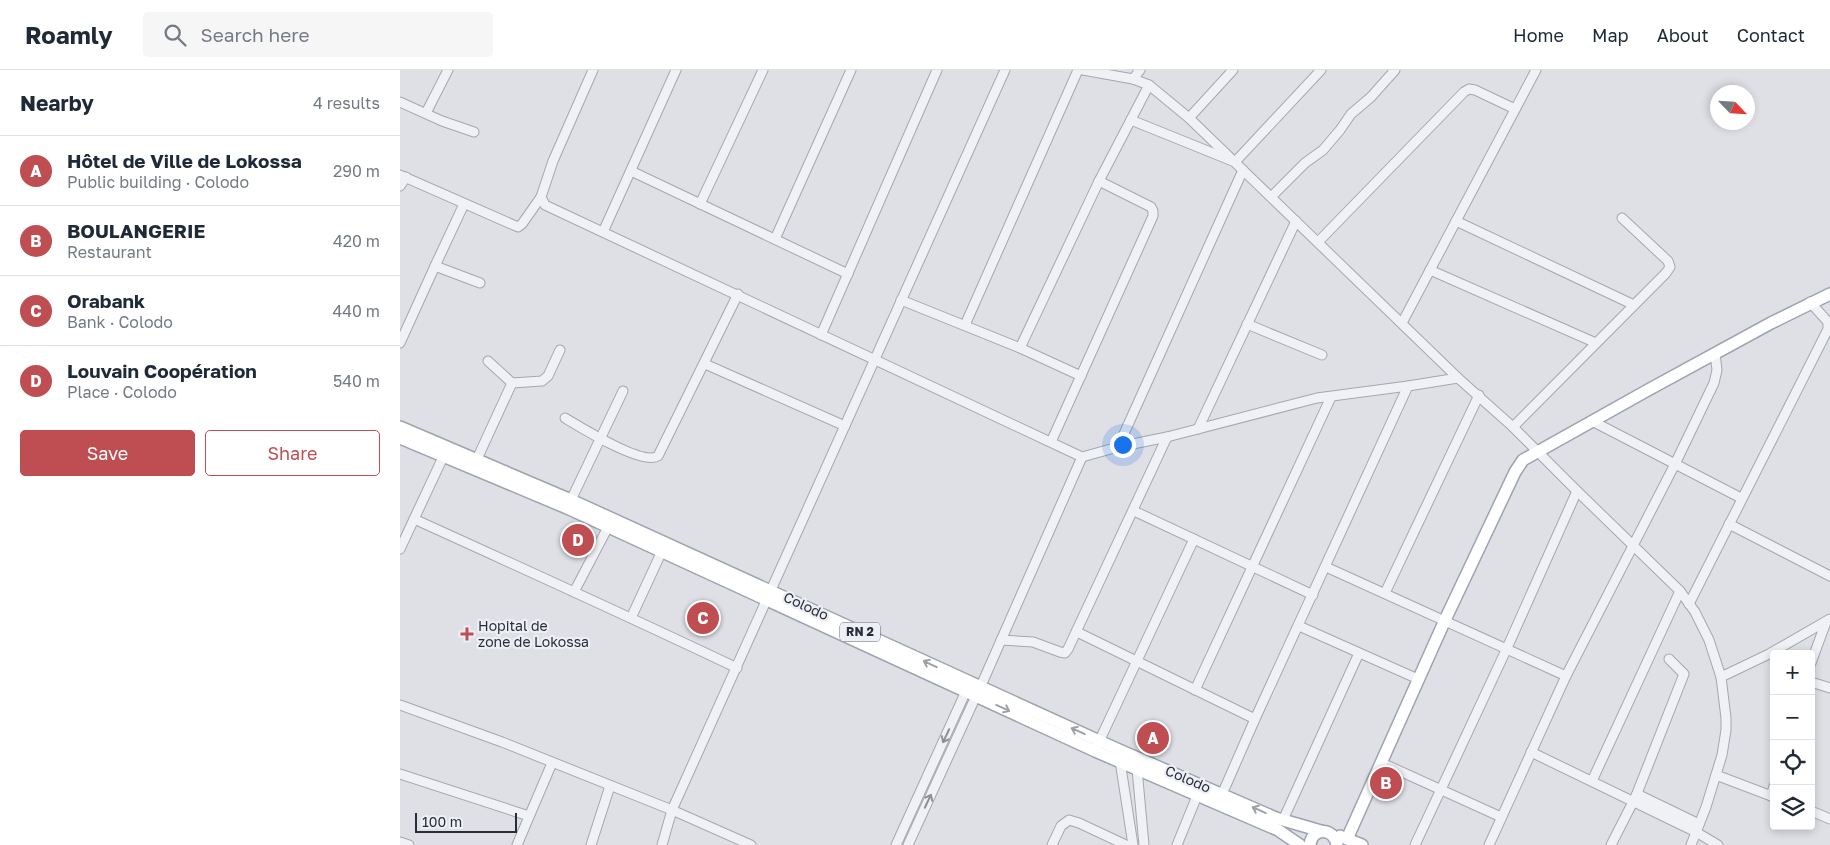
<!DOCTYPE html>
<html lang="en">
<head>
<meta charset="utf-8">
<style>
	body { margin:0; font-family:"Golos Text",sans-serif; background:#f6f6f7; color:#1f2937 }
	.controls { position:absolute; right:15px; bottom:15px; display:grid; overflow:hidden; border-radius:5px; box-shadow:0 2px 8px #0003 }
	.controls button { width:45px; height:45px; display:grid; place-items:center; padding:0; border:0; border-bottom:1px solid #e0e1e3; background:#fff; color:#1f2937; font:25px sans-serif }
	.compass { position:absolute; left:1310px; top:15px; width:45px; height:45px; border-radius:50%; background:#fff; box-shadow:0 2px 8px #0003; rotate:115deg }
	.scale { position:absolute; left:15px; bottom:12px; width:102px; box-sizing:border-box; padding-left:5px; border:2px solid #292d3b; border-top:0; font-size:14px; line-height:18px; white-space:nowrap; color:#292d3b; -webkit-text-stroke:4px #edeff4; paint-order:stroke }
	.you { position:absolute; left:722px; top:374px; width:18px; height:18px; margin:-12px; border:4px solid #fff; border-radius:50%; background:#1a73e8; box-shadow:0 0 0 8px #1a73e833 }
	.badge { display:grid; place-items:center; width:32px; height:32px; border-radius:50%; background:#bf4e52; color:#fff; font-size:16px; font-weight:700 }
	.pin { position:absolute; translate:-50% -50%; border:2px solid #fff; box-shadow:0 1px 5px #0006 }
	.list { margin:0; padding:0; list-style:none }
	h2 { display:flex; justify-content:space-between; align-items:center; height:65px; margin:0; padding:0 20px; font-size:21px }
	h2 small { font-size:16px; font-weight:400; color:#747a83 }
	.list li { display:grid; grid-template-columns:32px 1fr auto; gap:15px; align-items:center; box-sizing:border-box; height:70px; padding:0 20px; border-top:1px solid #e0e1e3 }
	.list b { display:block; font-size:19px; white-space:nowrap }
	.list p { margin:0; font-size:16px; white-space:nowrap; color:#747a83 }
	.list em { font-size:16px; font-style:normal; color:#747a83 }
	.actions { display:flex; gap:10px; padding:15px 20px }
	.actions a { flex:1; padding:11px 0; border:1px solid #bf4e52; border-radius:5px; text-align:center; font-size:18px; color:#bf4e52 }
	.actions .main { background:#bf4e52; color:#fff }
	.icon { flex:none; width:28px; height:28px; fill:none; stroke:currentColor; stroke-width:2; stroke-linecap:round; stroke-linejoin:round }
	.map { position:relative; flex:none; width:1430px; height:775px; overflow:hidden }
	header { display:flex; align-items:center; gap:30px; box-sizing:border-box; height:70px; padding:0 25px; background:#fff; border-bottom:1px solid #e0e1e3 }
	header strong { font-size:24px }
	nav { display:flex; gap:28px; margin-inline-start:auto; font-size:18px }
	.search { width:350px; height:45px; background:#f6f6f7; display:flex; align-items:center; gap:12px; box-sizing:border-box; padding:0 18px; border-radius:5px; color:#747a83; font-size:19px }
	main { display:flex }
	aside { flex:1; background:#fff }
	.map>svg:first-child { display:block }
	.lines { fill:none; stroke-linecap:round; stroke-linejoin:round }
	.minor-casing { stroke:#a4a7af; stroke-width:11 }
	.major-casing { stroke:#9ea3b0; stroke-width:14 }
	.minor { stroke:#f0f1f4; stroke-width:9 }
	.major { stroke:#fff; stroke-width:11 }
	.oneway { stroke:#9fa0a7 }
	.oneway2 { stroke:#8c8f98 }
	.poi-dot { fill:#bf4e52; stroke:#edeff4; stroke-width:2 }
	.labels { text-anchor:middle; stroke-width:4.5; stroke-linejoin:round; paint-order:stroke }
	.shield { fill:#edeff4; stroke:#646772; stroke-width:1 }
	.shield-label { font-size:12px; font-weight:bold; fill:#292d3b }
	.street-label { font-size:14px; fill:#292d3b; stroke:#edeff4 }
	.poi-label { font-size:14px; fill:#292d3b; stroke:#edeff4; text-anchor:start }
</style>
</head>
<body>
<header>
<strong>Roamly</strong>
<div class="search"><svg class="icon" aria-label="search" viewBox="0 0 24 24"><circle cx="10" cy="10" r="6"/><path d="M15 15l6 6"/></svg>Search here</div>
<nav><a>Home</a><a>Map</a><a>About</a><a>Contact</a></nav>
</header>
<main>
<aside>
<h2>Nearby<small>4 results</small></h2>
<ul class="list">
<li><span class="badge">A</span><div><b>Hôtel de Ville de Lokossa</b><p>Public building · Colodo</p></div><em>290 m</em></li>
<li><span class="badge">B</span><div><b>BOULANGERIE</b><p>Restaurant</p></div><em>420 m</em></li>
<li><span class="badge">C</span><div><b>Orabank</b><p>Bank · Colodo</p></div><em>440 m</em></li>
<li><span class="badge">D</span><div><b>Louvain Coopération</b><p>Place · Colodo</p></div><em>540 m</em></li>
</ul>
<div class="actions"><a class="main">Save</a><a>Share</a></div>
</aside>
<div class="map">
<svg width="1430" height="775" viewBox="0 0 1430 775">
	<rect width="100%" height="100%" fill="#dee0e6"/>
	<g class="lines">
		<g class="minor-casing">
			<g id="minor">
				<path d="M683 0 733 9 749 15 789 48 1058 308 1113 357 1177 421 1280 521 1295 542 1309 570 1321 607 1326 648V660L1322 685 1306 737 1291 775"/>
				<path d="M733 9 740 0"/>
				<path d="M0 32 42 51 74 62"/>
				<path d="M26 43 48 0"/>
				<path d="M789 48 833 0"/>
				<path d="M731 50 835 92 921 0"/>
				<path d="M231 101 448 204"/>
				<path d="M0 105 118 157 122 154 141 127 153 91 193 0"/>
				<path d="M0 116 6 107"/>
				<path d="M141 127 145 135 682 387 718 377 767 367 917 328 1008 316 1058 308"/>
				<path d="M871 127 905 93 923 80 940 60 951 44 971 27 995 0"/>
				<path d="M64 134 35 196 80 213"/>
				<path d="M300 134 363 0"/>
				<path d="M1056 151 1234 235"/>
				<path d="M203 162 276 0"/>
				<path d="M375 169 451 0"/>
				<path d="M918 172 1064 22 1069 19 1075 20 1115 39"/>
				<path d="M1030 200 1196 273"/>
				<path d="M501 230 620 278 681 306"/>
				<path d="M1002 253 1136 0"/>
				<path d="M847 254 922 285"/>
				<path d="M565 255 678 0"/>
				<path d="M421 265 537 0"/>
				<path d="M0 273 35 196"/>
				<path d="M620 278 699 111 749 15"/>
				<path d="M305 294 445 356"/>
				<path d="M112 313 142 311 148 306 160 280"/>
				<path d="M165 348C180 357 243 396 258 386L338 224"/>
				<path d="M1192 351 1341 428"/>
				<path d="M1113 357 1266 203 1270 197 1268 191 1222 148"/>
				<path d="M798 359 896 151"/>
				<path d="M651 372 753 146V141L751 137 699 111"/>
				<path d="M718 377 843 100"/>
				<path d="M77 389 112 313 88 291"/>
				<path d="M171 430 223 321"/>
				<path d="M734 441 913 525"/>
				<path d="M14 449C122 498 230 547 337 598"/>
				<path d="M1329 454 1430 506"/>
				<path d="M0 479 44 385"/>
				<path d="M926 497 1166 606"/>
				<path d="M174 522 208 457"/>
				<path d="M985 523 1079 325"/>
				<path d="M1289 534 1428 259V252L1410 232"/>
				<path d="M231 548 262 481"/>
				<path d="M899 556 1018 609"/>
				<path d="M677 562 855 649"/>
				<path d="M601 570 633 572 660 582 665 583 668 579 767 367"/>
				<path d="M1411 593 1426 552"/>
				<path d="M1321 607 1369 584 1430 549"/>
				<path d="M1411 612 1430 618"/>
				<path d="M580 618 682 387"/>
				<path d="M795 620 931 327"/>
				<path d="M0 635 102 672 272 740 351 775"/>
				<path d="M697 676 794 469"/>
				<path d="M1131 682 1296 762 1318 775"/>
				<path d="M720 691 733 775"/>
				<path d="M982 693 1101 747"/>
				<path d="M737 699 744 775"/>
				<path d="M0 704 129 746"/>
				<path d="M1316 705 1374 727"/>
				<path d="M1192 711 1280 521"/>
				<path d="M1371 726 1374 716"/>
				<path d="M820 729 855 649 1008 316"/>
				<path d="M1234 731 1284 604 1269 589"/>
				<path d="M1411 741 1430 749"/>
				<path d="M883 750 959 583"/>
				<path d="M0 772 9 775"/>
				<path d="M117 775 152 693"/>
				<path d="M191 775 210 716"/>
				<path d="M262 775 272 740 605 0"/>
				<path d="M496 775 566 621"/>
				<path d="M508 775 576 626"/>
				<path d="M652 775 661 756 669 750 679 753 726 775"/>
				<path d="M777 775 797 726"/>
				<path d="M1015 775 1107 578 1177 421"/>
				<path d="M1089 775 1166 606 1275 394 1314 313 1317 300 1315 284"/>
				<path d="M1211 775 1237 724 1299 754"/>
			</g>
		</g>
		<g class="major-casing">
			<g id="major">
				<path d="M0 357 171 430 717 679 876 748 921 761"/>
				<path d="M0 368 167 438 695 681 878 760 900 775"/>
				<path d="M940 766 962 775"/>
				<path d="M947 769 1045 550 1115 402 1123 390 1248 320 1371 253 1430 224"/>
				<path d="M910 775C912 757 934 757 937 775"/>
			</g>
		</g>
		<use href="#minor" class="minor"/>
		<use href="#major" class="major"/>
	</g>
	<defs><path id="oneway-shaft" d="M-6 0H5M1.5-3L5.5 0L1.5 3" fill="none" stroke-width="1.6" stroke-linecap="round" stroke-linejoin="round" transform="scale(1.25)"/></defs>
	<g class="oneway">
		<use href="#oneway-shaft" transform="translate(530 594) rotate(-155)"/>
		<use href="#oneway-shaft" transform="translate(603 638) rotate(25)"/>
		<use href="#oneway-shaft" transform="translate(678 661) rotate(-156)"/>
		<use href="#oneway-shaft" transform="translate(859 740) rotate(-156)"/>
	</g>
	<g class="oneway2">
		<use href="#oneway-shaft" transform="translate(546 666) rotate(115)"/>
		<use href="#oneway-shaft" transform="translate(528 731) rotate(-65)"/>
	</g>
	<path class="poi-dot" d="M64.5 556.5h5v5h5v5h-5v5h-5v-5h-5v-5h5z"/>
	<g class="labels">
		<rect class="shield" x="440" y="552.5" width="40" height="19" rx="4"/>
		<g class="shield-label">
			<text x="460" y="566">RN 2</text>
		</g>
		<g class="street-label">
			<text transform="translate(406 536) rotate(25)" y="5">Colodo</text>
			<text transform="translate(788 709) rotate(23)" y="5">Colodo</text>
		</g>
		<g class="poi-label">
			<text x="78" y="561">Hopital de<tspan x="78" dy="16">zone de Lokossa</tspan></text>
		</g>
	</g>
</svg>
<div class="controls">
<button>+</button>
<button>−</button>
<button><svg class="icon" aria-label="locate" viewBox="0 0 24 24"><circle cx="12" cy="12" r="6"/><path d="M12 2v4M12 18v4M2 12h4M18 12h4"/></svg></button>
<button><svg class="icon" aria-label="layers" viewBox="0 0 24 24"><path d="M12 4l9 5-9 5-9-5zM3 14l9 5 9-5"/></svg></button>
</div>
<svg class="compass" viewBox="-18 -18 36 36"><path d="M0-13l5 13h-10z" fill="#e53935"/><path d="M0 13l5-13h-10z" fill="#747a83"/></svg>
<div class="scale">100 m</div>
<div class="you"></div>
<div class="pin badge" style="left:753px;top:668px">A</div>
<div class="pin badge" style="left:986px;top:713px">B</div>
<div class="pin badge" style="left:303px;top:548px">C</div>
<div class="pin badge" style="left:178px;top:470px">D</div>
</div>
</main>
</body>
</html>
